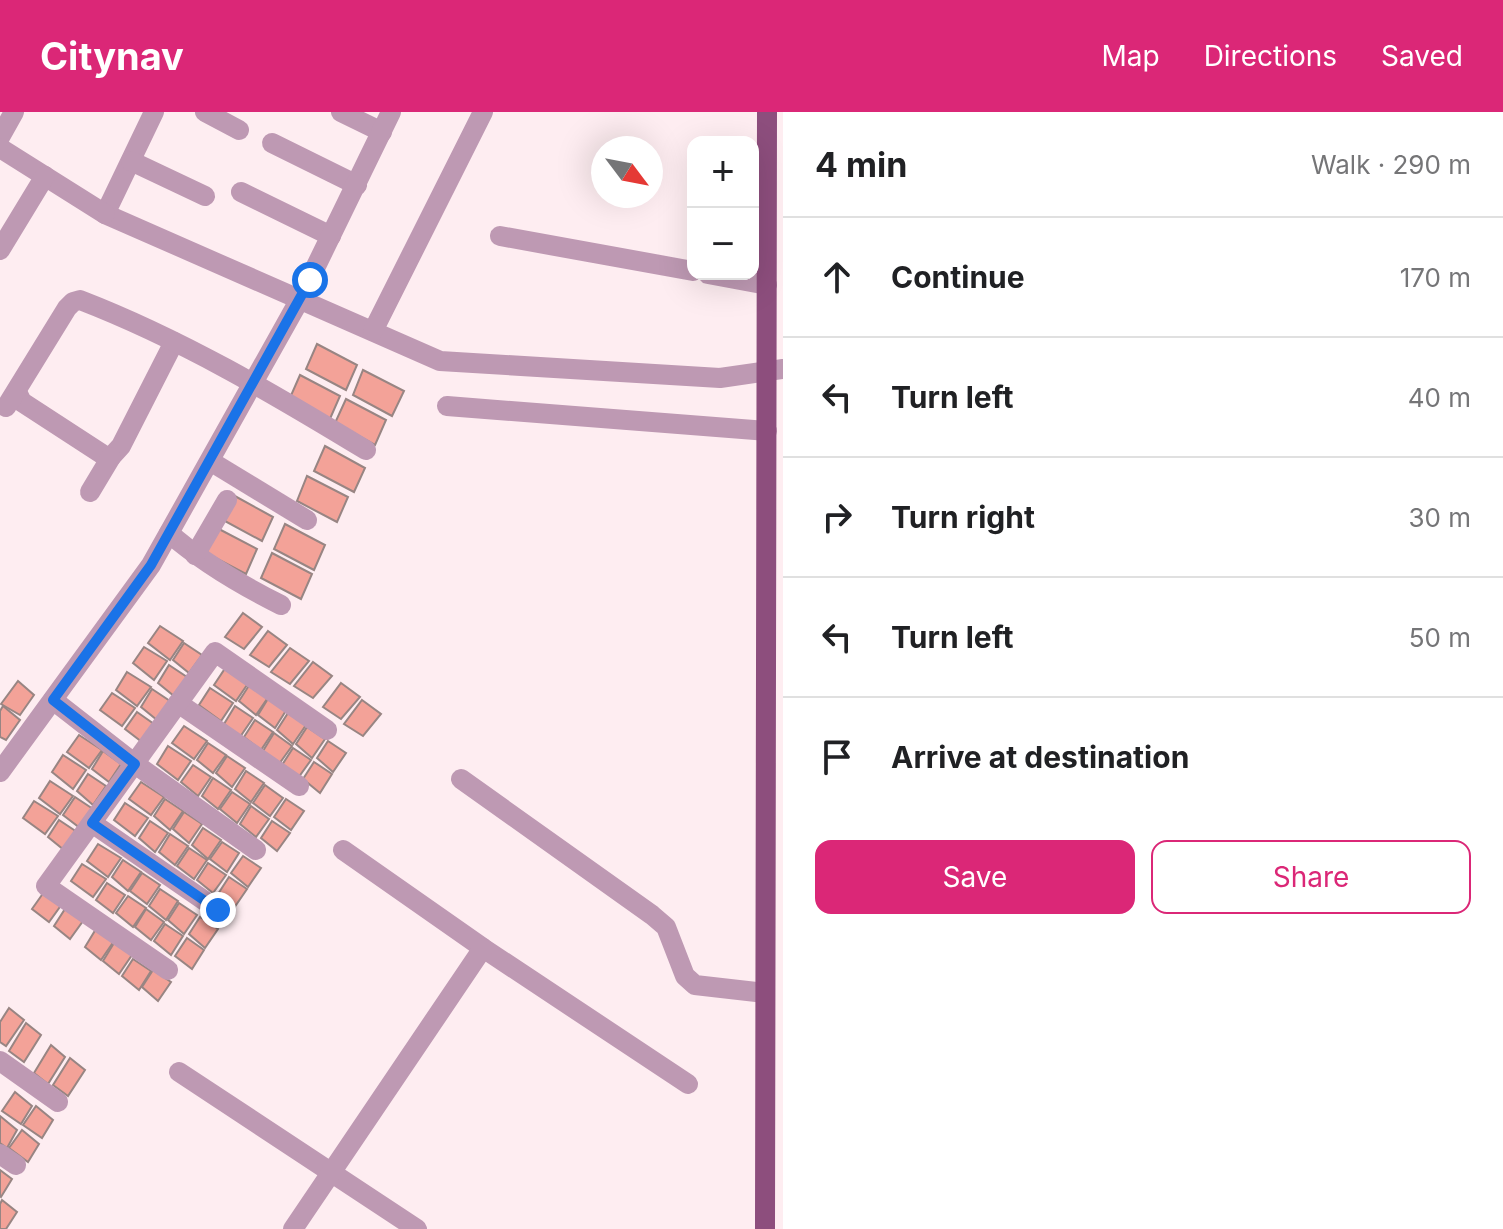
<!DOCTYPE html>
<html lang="en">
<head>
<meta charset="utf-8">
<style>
	body { margin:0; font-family:Inter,sans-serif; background:#f2f2f2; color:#202124 }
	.controls { position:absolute; right:24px; top:24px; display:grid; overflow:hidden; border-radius:16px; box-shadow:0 8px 32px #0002 }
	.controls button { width:72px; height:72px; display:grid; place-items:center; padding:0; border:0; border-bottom:2px solid #e0e0e0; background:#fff; color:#202124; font:40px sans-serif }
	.compass { position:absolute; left:591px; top:24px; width:72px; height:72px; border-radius:50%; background:#fff; box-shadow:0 8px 32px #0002; rotate:122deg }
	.stop { position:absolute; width:24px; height:24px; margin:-18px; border:6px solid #1a73e8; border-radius:50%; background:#fff }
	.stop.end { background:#1a73e8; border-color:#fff; box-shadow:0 2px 8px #0008 }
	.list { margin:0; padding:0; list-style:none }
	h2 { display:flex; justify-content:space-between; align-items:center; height:104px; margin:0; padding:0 32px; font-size:34px }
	h2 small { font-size:26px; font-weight:400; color:#757577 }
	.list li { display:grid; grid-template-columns:52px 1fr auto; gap:24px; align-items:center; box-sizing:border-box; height:120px; padding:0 32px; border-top:2px solid #e0e0e0 }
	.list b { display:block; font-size:30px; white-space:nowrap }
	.list em { font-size:26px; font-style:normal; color:#757577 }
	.actions { display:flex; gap:16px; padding:24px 32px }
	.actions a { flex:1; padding:18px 0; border:2px solid #db2777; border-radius:16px; text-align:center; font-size:28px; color:#db2777 }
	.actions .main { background:#db2777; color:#fff }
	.icon { flex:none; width:44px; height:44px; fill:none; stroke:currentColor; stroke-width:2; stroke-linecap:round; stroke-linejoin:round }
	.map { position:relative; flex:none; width:783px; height:1117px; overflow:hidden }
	header { display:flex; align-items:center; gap:48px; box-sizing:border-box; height:112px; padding:0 40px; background:#db2777; color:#fff }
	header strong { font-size:38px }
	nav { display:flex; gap:44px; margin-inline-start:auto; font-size:28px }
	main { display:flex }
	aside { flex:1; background:#fff }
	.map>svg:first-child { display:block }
	.building { fill:#f3a298; stroke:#988583; stroke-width:2 }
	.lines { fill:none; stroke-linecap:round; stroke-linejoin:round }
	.minor { stroke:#be99b3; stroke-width:20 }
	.major { stroke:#8d4e7d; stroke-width:20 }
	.route { stroke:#1a73e8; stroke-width:10 }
</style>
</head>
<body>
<header>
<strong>Citynav</strong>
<nav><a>Map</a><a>Directions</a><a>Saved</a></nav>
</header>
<main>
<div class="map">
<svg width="783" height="1117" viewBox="0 0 783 1117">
	<rect width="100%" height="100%" fill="#feedf1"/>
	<g class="building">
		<path d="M317 232 357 253 346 278 306 257Z"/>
		<path d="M363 258 404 279 392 304 353 283Z"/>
		<path d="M300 263 340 284 329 309 289 288Z"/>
		<path d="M346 287 386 308 375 333 335 311Z"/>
		<path d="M325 334 365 356 354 380 314 359Z"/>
		<path d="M307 364 348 385 337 410 297 389Z"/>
		<path d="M233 383 273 405 262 429 223 408Z"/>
		<path d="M285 412 325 433 314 458 274 437Z"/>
		<path d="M217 416 257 437 246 462 206 441Z"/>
		<path d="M272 441 312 462 301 487 261 466Z"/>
		<path d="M243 501 262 515 244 537 225 525Z"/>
		<path d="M160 514 183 529 170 548 148 531Z"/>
		<path d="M268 519 287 533 269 555 250 543Z"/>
		<path d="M184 531 202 543 189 561 173 548Z"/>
		<path d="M144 535 167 549 154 568 133 551Z"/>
		<path d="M290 536 309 549 290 572 271 560Z"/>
		<path d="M313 550 332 564 313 586 294 574Z"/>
		<path d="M169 553 187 565 174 584 158 571Z"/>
		<path d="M226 555 249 570 236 589 214 573Z"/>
		<path d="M127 560 151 575 137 594 116 578Z"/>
		<path d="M18 569 34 583 20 603 1 592Z"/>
		<path d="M341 571 360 585 341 607 323 595Z"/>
		<path d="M250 572 269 584 256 603 239 589Z"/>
		<path d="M210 576 233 591 221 609 199 593Z"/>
		<path d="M152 577 170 589 157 608 141 595Z"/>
		<path d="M112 581 135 596 122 614 100 598Z"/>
		<path d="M269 585 287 597 275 616 258 603Z"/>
		<path d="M362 588 381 602 363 624 344 612Z"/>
		<path d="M3 594 20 608 6 628 0 625V599Z"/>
		<path d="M235 594 253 606 240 625 224 612Z"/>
		<path d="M137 600 154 612 142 630 125 617Z"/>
		<path d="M288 601 306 613 293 632 277 618Z"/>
		<path d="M255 608 273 620 261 638 244 625Z"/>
		<path d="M184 614 207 629 194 647 172 631Z"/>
		<path d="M307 615 325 627 312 646 296 632Z"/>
		<path d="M274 621 292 634 279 652 263 639Z"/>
		<path d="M79 623 102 638 89 656 67 640Z"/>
		<path d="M328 629 346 641 333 660 317 646Z"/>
		<path d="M208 631 226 643 213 661 197 648Z"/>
		<path d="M168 634 191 649 178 668 157 652Z"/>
		<path d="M293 636 311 648 298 666 282 653Z"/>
		<path d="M103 639 121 652 109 670 92 657Z"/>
		<path d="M63 643 86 658 73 677 52 660Z"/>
		<path d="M227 644 245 656 232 675 216 661Z"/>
		<path d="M314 650 332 662 320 681 303 667Z"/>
		<path d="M193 653 211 665 198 684 181 670Z"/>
		<path d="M246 659 264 671 251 690 235 677Z"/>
		<path d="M88 662 106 674 93 693 77 679Z"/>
		<path d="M213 666 231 678 218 697 202 684Z"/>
		<path d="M50 669 73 684 60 702 39 686Z"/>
		<path d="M141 670 164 685 151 703 129 687Z"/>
		<path d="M265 673 283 686 270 704 253 691Z"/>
		<path d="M232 680 250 692 237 711 220 697Z"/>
		<path d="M75 685 93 697 80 716 63 703Z"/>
		<path d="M165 687 183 699 170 718 154 704Z"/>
		<path d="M286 687 304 699 291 718 274 705Z"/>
		<path d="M34 689 58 704 45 722 23 706Z"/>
		<path d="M125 691 148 706 135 724 114 708Z"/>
		<path d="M251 694 269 707 256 725 240 712Z"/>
		<path d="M184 700 202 712 189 731 173 717Z"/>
		<path d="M59 708 77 720 64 738 48 725Z"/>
		<path d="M150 709 168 721 155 740 139 726Z"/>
		<path d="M272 709 290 721 277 739 261 726Z"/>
		<path d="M203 716 221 728 208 747 192 733Z"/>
		<path d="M170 722 188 734 175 753 159 740Z"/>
		<path d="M222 730 239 741 227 760 210 747Z"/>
		<path d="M98 732 121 746 108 765 87 749Z"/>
		<path d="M189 736 207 748 194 767 177 754Z"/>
		<path d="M243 744 261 756 248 775 231 761Z"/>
		<path d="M123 748 141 760 128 779 112 765Z"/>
		<path d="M208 751 226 763 213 781 197 768Z"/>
		<path d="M82 752 106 767 93 785 71 769Z"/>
		<path d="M142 761 160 773 147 792 130 779Z"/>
		<path d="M229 765 247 777 234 796 218 782Z"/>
		<path d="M107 771 125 783 113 801 96 788Z"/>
		<path d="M160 777 178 789 166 808 149 794Z"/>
		<path d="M44 780 62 792 49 810 32 797Z"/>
		<path d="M128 784 146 796 133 815 116 801Z"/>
		<path d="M179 791 197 803 184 822 168 808Z"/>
		<path d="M65 797 83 809 70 827 54 814Z"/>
		<path d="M146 797 164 810 151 828 135 815Z"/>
		<path d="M200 805 218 817 205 836 189 822Z"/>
		<path d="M165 812 183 824 171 843 154 829Z"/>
		<path d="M96 817 114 829 101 848 85 835Z"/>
		<path d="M187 826 204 838 192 857 175 844Z"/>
		<path d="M114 831 132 843 119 862 103 849Z"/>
		<path d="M133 847 151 859 139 878 122 864Z"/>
		<path d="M153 858 171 870 158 889 142 875Z"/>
		<path d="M9 896 24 908 6 934 0 930V910Z"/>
		<path d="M26 911 41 923 24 950 9 939Z"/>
		<path d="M51 933 65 945 48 972 34 961Z"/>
		<path d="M70 946 85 958 68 984 53 973Z"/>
		<path d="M15 980 32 994 21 1012 2 999Z"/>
		<path d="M36 994 53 1008 42 1026 23 1013Z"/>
		<path d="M0 1004 17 1018 7 1036 0 1031Z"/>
		<path d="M22 1018 39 1032 28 1050 9 1036Z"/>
		<path d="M0 1058 12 1067 1 1085 0 1084Z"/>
		<path d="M2 1088 17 1100 6 1117H0V1092Z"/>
	</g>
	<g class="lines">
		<g class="minor">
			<path d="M154 0 105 102 440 249 720 266 783 257"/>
			<path d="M205 0 239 18"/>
			<path d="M341 0 382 20"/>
			<path d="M0 25 14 0"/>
			<path d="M272 31 357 73"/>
			<path d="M0 36 105 102"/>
			<path d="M131 49 205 84"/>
			<path d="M241 80 331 124"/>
			<path d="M500 124 693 159"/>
			<path d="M0 138 45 64"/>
			<path d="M708 162 767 173"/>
			<path d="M373 219 483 0"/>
			<path d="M17 280 22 290 105 344 111 345 121 334 174 230"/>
			<path d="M447 294 767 319"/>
			<path d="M6 295 67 196 73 190 80 188C181 227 274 282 366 338"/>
			<path d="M210 349 307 408"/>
			<path d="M90 380 111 345"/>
			<path d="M169 421C203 451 241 473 281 493"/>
			<path d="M195 443 227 388"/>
			<path d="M53 588 135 652 256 738"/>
			<path d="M178 591 299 674"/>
			<path d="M0 660 151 453 300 187 391 0"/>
			<path d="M461 667 652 803 666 815 685 864 695 873 765 881"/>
			<path d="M92 711 218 798"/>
			<path d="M343 738 483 836 688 972"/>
			<path d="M168 858 46 774 215 540 327 618"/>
			<path d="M0 949 58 990"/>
			<path d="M179 960 417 1117"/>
			<path d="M0 1042 16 1053"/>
			<path d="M293 1117 483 836"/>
		</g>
		<path class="major" d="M765 1117 767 0"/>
	</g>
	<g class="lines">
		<path class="route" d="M218 798 92 711 135 652 53 588 151 453 310 168"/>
	</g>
</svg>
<div class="controls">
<button>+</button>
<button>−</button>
</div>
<svg class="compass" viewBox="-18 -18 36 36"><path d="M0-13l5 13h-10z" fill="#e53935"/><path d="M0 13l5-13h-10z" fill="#757577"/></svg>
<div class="stop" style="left:310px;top:168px"></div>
<div class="stop end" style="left:218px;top:798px"></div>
</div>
<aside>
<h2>4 min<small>Walk · 290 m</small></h2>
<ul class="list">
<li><svg class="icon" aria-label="ahead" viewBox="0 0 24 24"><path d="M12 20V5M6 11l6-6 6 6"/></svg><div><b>Continue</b></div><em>170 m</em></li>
<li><svg class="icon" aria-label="left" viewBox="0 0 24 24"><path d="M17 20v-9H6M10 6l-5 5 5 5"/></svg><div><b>Turn left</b></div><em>40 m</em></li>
<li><svg class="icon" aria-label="right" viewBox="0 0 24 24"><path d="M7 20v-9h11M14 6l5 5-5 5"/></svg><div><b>Turn right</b></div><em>30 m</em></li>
<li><svg class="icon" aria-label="left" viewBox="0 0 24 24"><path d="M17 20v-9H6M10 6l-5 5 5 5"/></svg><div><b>Turn left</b></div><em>50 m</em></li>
<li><svg class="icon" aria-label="arrive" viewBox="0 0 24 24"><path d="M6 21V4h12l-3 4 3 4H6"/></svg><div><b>Arrive at destination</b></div></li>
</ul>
<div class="actions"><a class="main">Save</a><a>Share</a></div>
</aside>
</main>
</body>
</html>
